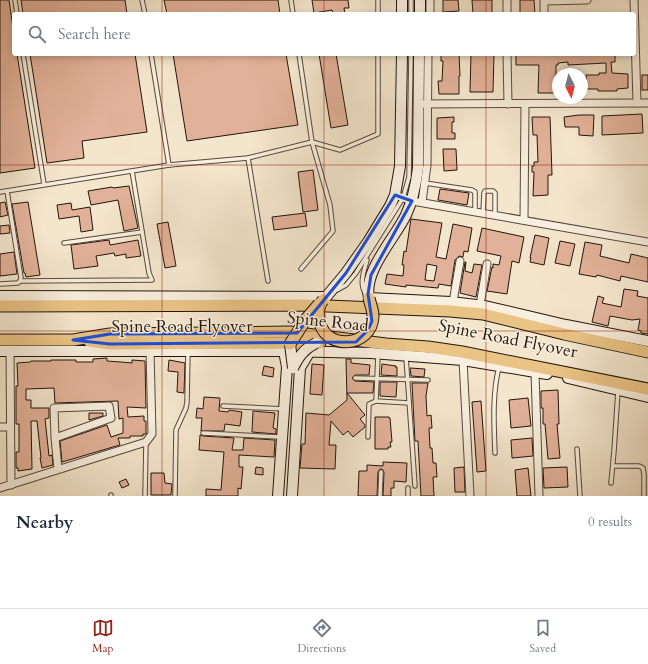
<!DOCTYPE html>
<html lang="en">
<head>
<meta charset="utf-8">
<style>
	body { margin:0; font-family:Cardo,serif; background:#f6f6f7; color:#1f2937 }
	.compass { position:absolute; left:552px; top:68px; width:36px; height:36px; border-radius:50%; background:#fff; box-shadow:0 2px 6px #0003; rotate:173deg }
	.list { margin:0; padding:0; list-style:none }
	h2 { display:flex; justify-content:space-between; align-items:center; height:52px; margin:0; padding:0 16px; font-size:17px }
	h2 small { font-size:13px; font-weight:400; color:#747a83 }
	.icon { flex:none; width:22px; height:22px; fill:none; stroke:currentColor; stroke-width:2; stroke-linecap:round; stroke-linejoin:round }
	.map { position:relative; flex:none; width:648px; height:496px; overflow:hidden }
	.search { position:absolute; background:#fff; box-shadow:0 2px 6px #0003; left:12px; right:12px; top:12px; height:44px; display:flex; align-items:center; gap:10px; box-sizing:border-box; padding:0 14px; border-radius:4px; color:#747a83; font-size:15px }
	.sheet { height:112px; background:#fff }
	nav { display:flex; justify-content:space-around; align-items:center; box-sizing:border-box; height:56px; border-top:1px solid #e0e1e3; background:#fff; font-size:11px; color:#747a83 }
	nav a { display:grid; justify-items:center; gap:2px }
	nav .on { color:#8f2418 }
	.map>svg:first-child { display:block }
	.building { fill:#e2b199; stroke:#22150b; fill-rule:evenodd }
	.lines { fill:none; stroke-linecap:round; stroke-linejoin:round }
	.lane-casing { stroke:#56493c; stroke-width:5.5 }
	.street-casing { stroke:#56493c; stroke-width:9 }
	.secondary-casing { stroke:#22150b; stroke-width:12 }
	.primary-casing { stroke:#22150b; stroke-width:13 }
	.lane { stroke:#f8efde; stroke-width:3.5 }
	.street { stroke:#f8efde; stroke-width:7 }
	.secondary { stroke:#f8efde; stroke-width:10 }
	.primary { stroke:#eac386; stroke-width:11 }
	.secondary-bridge-casing { stroke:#22150b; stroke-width:12; stroke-linecap:butt }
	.primary-bridge-casing { stroke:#22150b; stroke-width:13; stroke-linecap:butt }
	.secondary-bridge { stroke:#f8efde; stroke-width:10 }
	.primary-bridge { stroke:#eac386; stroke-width:11 }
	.marked { fill:none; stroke:#1d4ed8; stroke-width:3; stroke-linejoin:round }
	.grid { fill:none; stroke:#8f2418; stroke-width:1; stroke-opacity:0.55 }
	.labels { text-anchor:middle; stroke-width:3; stroke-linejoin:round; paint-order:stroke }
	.street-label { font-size:17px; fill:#22150b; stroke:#f8efde }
</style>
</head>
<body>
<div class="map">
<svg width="648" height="496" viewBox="0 0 648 496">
	<rect width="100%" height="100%" fill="#f4e6cd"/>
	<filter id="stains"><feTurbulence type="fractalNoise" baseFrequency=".005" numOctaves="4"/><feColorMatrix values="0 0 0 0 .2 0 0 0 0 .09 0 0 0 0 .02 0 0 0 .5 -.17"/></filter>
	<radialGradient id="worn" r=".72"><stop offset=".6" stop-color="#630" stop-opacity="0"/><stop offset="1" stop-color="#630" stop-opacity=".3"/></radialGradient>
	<g class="building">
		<path d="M0 0H9L14 35V54H17L35 168 0 173Z"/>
		<path d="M21 0H125L127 14H23Z"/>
		<path d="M164 0H278L280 14H167Z"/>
		<path d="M312 0H348L349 8H344L345 14H333L332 10 314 13Z"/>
		<path d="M443 0H458L459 11 443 12Z"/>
		<path d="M472 0H492V14H473Z"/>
		<path d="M520 0H534L535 14H520Z"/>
		<path d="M30 54H135L147 132 82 141 84 158 47 163Z"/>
		<path d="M173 54H286L298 125 187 141Z"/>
		<path d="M319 54H336L348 125 331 128Z"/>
		<path d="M441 54H459L460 76H459V94H439L438 81H442L443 61H441Z"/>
		<path d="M471 54H494L493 92H470Z"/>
		<path d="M516 54H615V62H611L612 73 628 74V88L617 89V91H598V89H587L586 75H599V73H606V63L568 65V62L558 63V65H556V93H538L539 65H516Z"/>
		<rect x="642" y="75" width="6" height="15"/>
		<path d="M642 114 643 133 602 135V116Z"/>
		<path d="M579 115H594L593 136 579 135V127H565L564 117Z"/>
		<path d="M454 117V122H452V133H455V139H437V118Z"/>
		<path d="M532 117H550L552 175H548V195L533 196 534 172H532V166H534V162H538L537 135H533Z"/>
		<path d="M443 149H456L457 170 444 171Z"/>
		<path d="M313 170 318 210 303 212 298 172Z"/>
		<path d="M129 186 138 228 124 231 118 200 91 205 88 191 112 187 113 188Z"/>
		<path d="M440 189 469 193 467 205 438 200Z"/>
		<path d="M5 202 8 215 0 217V203Z"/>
		<path d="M28 202 40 275 26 277 25 273H24L12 204Z"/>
		<path d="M71 203 72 210 90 207 93 230 81 232 79 216 59 219 57 205Z"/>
		<path d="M305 213 307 226 274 230 272 217Z"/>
		<path d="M411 219 442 223 436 257 446 259 453 224 472 228 468 252 464 251 463 257 459 256 455 260 451 286 439 284 438 288 406 285V287L385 284 387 274 403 276 404 265H402L404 251 406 252ZM427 264 437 266 434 281 425 280Z"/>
		<path d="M168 222 176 266 165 268 157 224Z"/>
		<path d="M9 225 10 233 0 234V226Z"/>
		<path d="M482 228 524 237 519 263 512 261 507 294 487 291 492 267 493 268V264L499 265 501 256 477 251Z"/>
		<path d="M535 235 549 238 544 265 530 262 531 258H530Z"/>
		<path d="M109 240 110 245 138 240 141 256 126 258V254L115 256 114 253 96 256 98 266 74 269 71 245Z"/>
		<path d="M560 241 575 244 570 266 555 263Z"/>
		<path d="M585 242 602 245 600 256 629 263 631 254 648 258V282L621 276 620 281 597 275 596 277 579 274Z"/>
		<path d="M14 252 17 274 0 276V254Z"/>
		<path d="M465 262H466L465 271 472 273 474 264 482 265 476 297 460 293Z"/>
		<path d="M624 289 638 291 637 296 648 298V334L641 333V331L638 330 640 319 632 320 610 316 608 326 592 322 598 296 604 298 602 303 621 307Z"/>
		<path d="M107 358V361L121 362 132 363V360L145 361 146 408 127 407 128 417 144 416V421H146V434H143V436H130V438H118L120 445 62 462 60 441 107 425 111 437 123 433V418L119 419 118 401 55 403 54 388 26 389V400H31V408H49V418L45 419 49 456 52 455 53 465 42 468 40 458H41L37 421H31L32 469 18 471V468H16V452H19V424H16V386H18L17 363 30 362 31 361H51V360H76V362H93V359Z"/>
		<path d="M346 359H351V363L370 365 369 375H355L352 378 355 381 374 382 373 393H347L365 415 360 419 365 425V427L353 437 348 431 343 435 331 421 329 445H336L335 469 300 468 302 444H305L306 413 329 415 347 400Z"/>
		<path d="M169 360 185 363 184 393 177 392 178 372 168 371Z"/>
		<path d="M312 364 324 365 322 395 310 394Z"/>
		<path d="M382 364 396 366 395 367H397V376L381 375Z"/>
		<path d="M264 366 274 368 273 377 262 375Z"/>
		<path d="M410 368 425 369 424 377 411 376Z"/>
		<path d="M380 382H397L396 397 380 396Z"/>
		<path d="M412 383H428L426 396 427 416 431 415 432 428H429L430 448H432L433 463H436L437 477H433L434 496H421L418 441H415Z"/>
		<path d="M558 390 559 424H557L560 458 548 459 545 424H543V408H541V391Z"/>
		<path d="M204 397 220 398 219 411 228 412 229 410 242 412 240 426 225 424 224 431H201L202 418H196L197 408 203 409Z"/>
		<path d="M528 398 531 426 511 428 509 400Z"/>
		<path d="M481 401 486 471 477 472 472 402Z"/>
		<path d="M253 411 275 413 273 428 276 429V434L252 432Z"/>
		<path d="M89 413H103V416L89 420Z"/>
		<path d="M375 417H389V418H390L392 442H390L391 447H388V449H375Z"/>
		<path d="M200 435 203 436 234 438 232 450H243L244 438 275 440 274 457 239 455V467H243L241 489 238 488V496H206V489L221 490 224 452 199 450Z"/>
		<path d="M532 438 533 456 512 458 511 440Z"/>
		<path d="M383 462 407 463 406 482 394 481V488H391V496H383L384 472 382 469H380L378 472 377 496H358L359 471H367V465L383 466Z"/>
		<path d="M256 467 263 468V475L255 474Z"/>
		<path d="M464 467 465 492H455L454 468Z"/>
		<path d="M567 467 568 487 544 488 543 468Z"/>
		<path d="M528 468 531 496H517L515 470Z"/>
		<path d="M151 473H164L165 483 172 484 171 495H151Z"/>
		<path d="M126 479 129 485 122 488 119 482Z"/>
	</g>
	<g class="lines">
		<g class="lane-casing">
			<g id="lane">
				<path d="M15 0 17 14"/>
				<path d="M142 0 145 14"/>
				<path d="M291 0 293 14"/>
				<path d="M378 0V14"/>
				<path d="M411 14V0"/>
				<path d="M23 54 44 184"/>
				<path d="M151 54 169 165"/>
				<path d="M312 142 340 150 378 134V54"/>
				<path d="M248 158 268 281"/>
				<path d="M425 183 472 190 475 192V212"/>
				<path d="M0 192 169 165 248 158 312 142 299 54"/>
				<path d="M483 213 484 193 485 191H493L495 193V215"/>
				<path d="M64 243 142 232"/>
				<path d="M301 269 333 231 330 205 312 142"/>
				<path d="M20 281 152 280 149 273 132 171"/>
				<path d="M0 284 18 283 20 281 21 278 7 191"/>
				<path d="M337 290 346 285 356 273 403 198 409 177 411 54"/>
				<path d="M367 295C358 286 364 271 367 260"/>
				<path d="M378 355 376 401 409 403"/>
				<path d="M406 357 415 486"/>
				<path d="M355 378 428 380"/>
				<path d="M223 406 284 409"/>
				<path d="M203 433 280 437"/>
				<path d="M368 437 369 404 376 401"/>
				<path d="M577 449 580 496"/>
				<path d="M495 453C494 425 492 394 499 367"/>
				<path d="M613 466H639L643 468 644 475V496"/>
				<path d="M611 483 614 451 618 391"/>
				<path d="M111 495V496"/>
				<path d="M145 496 146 442"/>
				<path d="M175 496 176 430 186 408 187 402 188 351"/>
				<path d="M380 496 381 472"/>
				<path d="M408 496V488"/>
			</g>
		</g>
		<g class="street-casing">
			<g id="street">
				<path d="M507 0V14"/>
				<path d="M634 0 637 103"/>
				<path d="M430 14V0"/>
				<path d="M544 14V1L587 0"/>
				<path d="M507 54 508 104"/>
				<path d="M419 104 648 103"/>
				<path d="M395 195 412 201 648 242"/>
				<path d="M422 202 427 165 428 54"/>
				<path d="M524 220 525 104"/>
				<path d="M453 302 460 261"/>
				<path d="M480 305 487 264"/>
				<path d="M10 350 11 485"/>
				<path d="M463 360 470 496"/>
				<path d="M535 372 539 496"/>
				<path d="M0 427H10"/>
				<path d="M55 438 111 418 109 406 54 408 55 438 58 469"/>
				<path d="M0 488 146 442 152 434 150 350"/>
			</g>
		</g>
		<g class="secondary-casing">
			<g id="secondary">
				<path d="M402 14V0"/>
				<path d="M420 14V0"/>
				<path d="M419 54 418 168C416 184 413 200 406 215 395 238 363 271 369 298L451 302 485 306 566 325 648 341"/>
				<path d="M0 296 326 297 346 273 368 242 390 206 395 195 400 166 402 54"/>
				<path d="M0 351H284L371 353 463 360 547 374"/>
				<path d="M568 378 648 397"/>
				<path d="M278 496 287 367 284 351"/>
				<path d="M292 496 300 368 310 351"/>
			</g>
		</g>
		<g class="primary-casing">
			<g id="primary">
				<path d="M0 306 303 305 450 311 483 314 564 334 648 352"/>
				<path d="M0 340H73L110 334 290 332 386 344 428 347 462 352 648 389"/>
				<path d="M89 341 110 344 320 343"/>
			</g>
		</g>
		<use href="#lane" class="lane"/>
		<use href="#street" class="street"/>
		<use href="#secondary" class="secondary"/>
		<use href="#primary" class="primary"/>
		<g class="secondary-bridge-casing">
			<g id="secondary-bridge">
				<path d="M290 344 293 368"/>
				<path d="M293 368C299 356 304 349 316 343"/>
			</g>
		</g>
		<g class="primary-bridge-casing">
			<g id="primary-bridge">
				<path d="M323 300C319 305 318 312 319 318 322 351 372 349 373 316 373 310 370 303 369 298"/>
				<path d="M290 344 306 319 319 304"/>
			</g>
		</g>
		<use href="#secondary-bridge" class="secondary-bridge"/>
		<use href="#primary-bridge" class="primary-bridge"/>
	</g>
	<path class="marked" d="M395 195 412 201 371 275 368 294 372 321 368 330 356 342 110 344 73 340 110 334 297 333 346 273Z"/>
	<path class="grid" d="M162 0V14M324 0V14M486 0V14M162 54V496M324 54V496M486 54V496M0 165H648M0 331H648"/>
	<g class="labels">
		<g class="street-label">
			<text transform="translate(328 321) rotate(6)" y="6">Spine Road</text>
			<text x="182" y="332">Spine Road Flyover</text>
			<text transform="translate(508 338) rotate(11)" y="6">Spine Road Flyover</text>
		</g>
	</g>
	<rect width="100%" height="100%" filter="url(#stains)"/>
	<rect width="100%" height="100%" fill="url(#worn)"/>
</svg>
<svg class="compass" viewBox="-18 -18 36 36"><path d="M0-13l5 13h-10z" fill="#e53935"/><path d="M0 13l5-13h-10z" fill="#747a83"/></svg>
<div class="search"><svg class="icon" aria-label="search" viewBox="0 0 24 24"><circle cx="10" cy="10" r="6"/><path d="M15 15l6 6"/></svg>Search here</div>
</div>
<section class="sheet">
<h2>Nearby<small>0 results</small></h2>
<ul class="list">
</ul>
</section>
<nav>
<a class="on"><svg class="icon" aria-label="map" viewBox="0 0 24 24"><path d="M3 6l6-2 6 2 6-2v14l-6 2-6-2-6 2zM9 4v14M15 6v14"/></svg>Map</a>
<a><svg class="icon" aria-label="directions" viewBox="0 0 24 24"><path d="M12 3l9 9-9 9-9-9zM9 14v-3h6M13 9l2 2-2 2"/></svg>Directions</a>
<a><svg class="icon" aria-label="saved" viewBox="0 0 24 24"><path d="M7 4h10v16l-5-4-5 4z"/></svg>Saved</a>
</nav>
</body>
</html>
